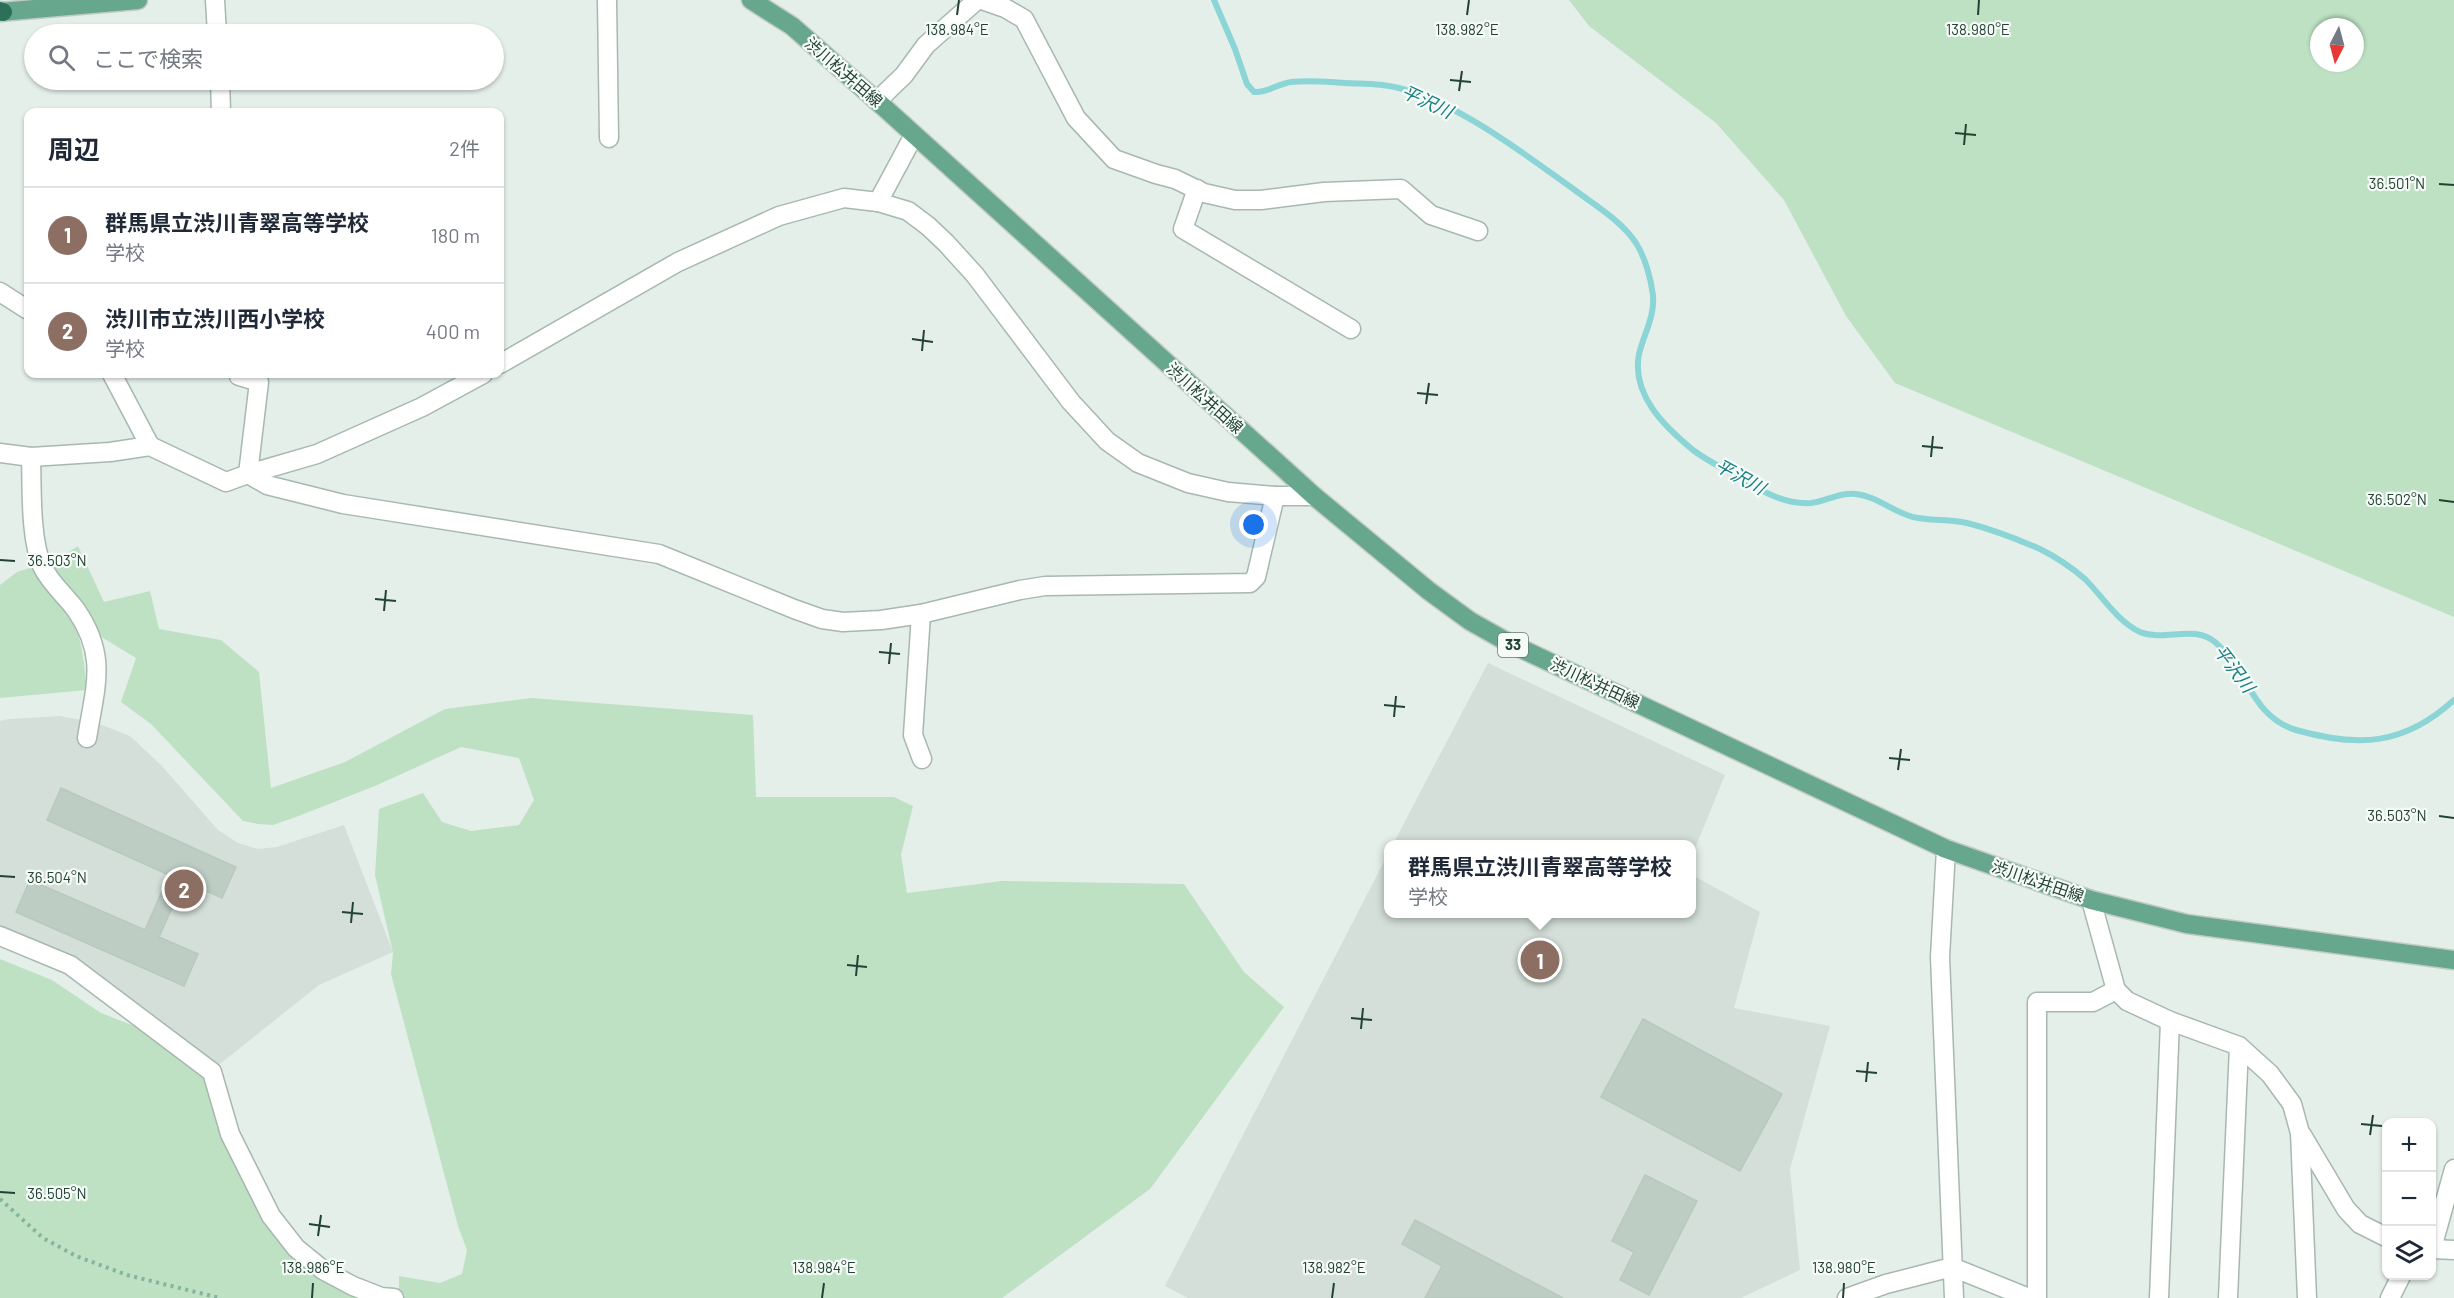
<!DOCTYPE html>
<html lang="ja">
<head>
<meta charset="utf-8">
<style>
	body { margin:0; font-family:Barlow,"Noto Sans JP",sans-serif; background:#f2f2f3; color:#1f2937 }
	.controls { position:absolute; right:18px; bottom:18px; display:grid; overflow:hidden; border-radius:12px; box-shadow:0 2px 4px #0004 }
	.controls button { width:54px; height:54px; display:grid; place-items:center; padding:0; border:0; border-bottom:2px solid #e0e1e3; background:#fff; color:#1f2937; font:30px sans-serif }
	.compass { position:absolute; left:2310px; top:18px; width:54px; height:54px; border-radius:50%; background:#fff; box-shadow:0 2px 4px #0004; rotate:186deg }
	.you { position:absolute; left:1254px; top:525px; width:21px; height:21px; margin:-15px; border:4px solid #fff; border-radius:50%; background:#1a73e8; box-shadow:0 0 0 9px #1a73e833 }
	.badge { display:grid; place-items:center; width:39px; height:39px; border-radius:50%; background:#7c3aed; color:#fff; font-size:20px; font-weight:700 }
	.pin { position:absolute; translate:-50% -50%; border:3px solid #fff; box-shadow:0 2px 6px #0006 }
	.popup { position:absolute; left:1384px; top:840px; width:312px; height:78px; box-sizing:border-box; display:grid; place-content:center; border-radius:12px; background:#fff; filter:drop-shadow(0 2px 4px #0005); font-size:20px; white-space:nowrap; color:#747a83 }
	.popup b { font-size:22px; color:#1f2937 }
	.popup::after { content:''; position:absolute; left:50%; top:100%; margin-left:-12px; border:12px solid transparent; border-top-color:#fff }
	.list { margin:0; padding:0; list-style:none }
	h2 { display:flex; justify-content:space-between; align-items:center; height:78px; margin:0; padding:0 24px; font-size:26px }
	h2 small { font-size:20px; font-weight:400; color:#747a83 }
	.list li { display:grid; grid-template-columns:39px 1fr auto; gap:18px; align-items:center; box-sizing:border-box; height:96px; padding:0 24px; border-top:2px solid #e0e1e3 }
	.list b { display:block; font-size:22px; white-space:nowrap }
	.list p { margin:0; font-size:20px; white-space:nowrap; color:#747a83 }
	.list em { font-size:20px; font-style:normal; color:#747a83 }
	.icon { flex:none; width:33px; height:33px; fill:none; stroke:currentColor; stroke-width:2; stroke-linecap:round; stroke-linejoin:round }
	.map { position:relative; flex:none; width:2454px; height:1298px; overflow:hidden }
	.search { position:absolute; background:#fff; box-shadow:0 2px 4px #0004; left:24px; top:24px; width:480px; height:66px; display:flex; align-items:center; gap:15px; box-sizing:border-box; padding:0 21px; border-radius:33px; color:#747a83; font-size:22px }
	.panel { position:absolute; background:#fff; box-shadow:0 2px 4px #0004; left:24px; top:108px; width:480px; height:270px; border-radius:12px }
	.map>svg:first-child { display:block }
	.built { fill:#d3dfd8 }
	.green { fill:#bde1c2; fill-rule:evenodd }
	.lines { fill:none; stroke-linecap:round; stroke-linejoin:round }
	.stream { stroke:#8bd5d6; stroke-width:6 }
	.building { fill:#bdcdc4; stroke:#b7c9bf; stroke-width:1.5 }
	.minor-casing { stroke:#a7b8af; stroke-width:21 }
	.major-casing { stroke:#c1cac6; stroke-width:21 }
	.highway-casing { stroke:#c1cac6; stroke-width:21 }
	.path { stroke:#84b49e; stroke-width:4; stroke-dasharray:3 4.5; stroke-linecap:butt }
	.minor { stroke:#fff; stroke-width:18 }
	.major { stroke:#67a78e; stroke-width:18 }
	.highway { stroke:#2c7059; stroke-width:18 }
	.ticks { fill:none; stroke:#224235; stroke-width:2 }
	.labels { text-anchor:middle; stroke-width:4.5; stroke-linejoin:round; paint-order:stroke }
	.shield { fill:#f6fbf8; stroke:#627a70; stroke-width:1.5 }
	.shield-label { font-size:15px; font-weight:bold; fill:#224235 }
	.street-label { font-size:16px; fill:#224235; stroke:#f6fbf8 }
	.water-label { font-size:18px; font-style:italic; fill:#188083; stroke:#f6fbf8 }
	.ticks-label { font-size:15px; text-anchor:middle; fill:#224235; stroke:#f6fbf8; stroke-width:4.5; stroke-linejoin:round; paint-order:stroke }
</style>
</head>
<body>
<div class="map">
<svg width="2454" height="1298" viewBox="0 0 2454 1298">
	<rect width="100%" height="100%" fill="#e5efe9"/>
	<g class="built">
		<path d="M1488 663 1725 775 1692 856V844H1393Z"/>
		<path d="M60 716 97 723 130 736 161 765 218 830 238 843 258 849 277 847 344 825 393 952 319 985 216 1067 0 929V721L9 719Z"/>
		<path d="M1388 854V914H1692V875L1760 912 1734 1008 1830 1026 1790 1169 1800 1270 1741 1298H1188L1165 1286Z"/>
	</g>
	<g class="green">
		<path d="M1569 0H2454V617L1895 383 1846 316 1784 200 1716 123 1589 26ZM2319 27H2355V63H2319Z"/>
		<path d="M78 546 104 602 150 591 159 629 221 640 259 672 271 788 345 762 445 709 531 698 753 715 756 797H894L913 806 901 855 907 893 1002 881 1184 884 1244 972 1284 1007 1150 1189 1002 1298H399V1276L440 1283 462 1274 467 1250 458 1226 391 974 393 953 375 875 379 809 423 793 442 822 471 831 519 825 534 800 519 758 461 747 375 786 296 817 273 825 258 824 243 821 151 724 121 702 136 658 95 633 50 564Z"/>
		<path d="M33 567C43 585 59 599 70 616 83 638 84 665 87 690L0 698V585L17 572Z"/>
		<path d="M0 959 52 980 101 1013 142 1029 210 1076 266 1216 362 1298H0Z"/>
	</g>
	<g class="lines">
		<path class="stream" d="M1214 0 1235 49 1247 84 1254 92C1268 93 1277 84 1291 82 1309 80 1327 82 1345 83 1363 84 1381 83 1399 88 1458 103 1523 153 1572 188 1593 204 1622 221 1636 243 1645 257 1651 279 1653 295 1655 316 1644 334 1639 354 1631 395 1665 427 1693 450 1706 460 1719 466 1733 474 1758 488 1781 505 1811 503 1827 501 1840 492 1856 494 1876 496 1893 512 1913 517 1931 521 1949 519 1967 523 1991 529 2017 539 2040 549 2056 557 2071 567 2085 579 2102 596 2118 622 2140 632 2164 642 2194 624 2215 642 2248 671 2252 717 2296 730 2359 748 2405 745 2454 700"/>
	</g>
	<g class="building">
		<path d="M61 788 236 867 222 898 184 881 159 937 198 954 184 986 16 912 30 880 145 930 169 875 47 820Z"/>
		<path d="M1643 1019 1782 1094 1740 1171 1601 1097Z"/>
		<path d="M1645 1175 1697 1201 1649 1295 1620 1280 1634 1252 1612 1241Z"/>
		<path d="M1415 1220 1563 1298H1425L1442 1266 1402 1244Z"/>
	</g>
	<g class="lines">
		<g class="minor-casing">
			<g id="minor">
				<path d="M215 0 217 34"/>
				<path d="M607 0 609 138"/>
				<path d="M982 0 1005 8 1024 19 1076 118 1114 159 1156 174 1175 179 1204 193 1235 200H1261L1324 192 1401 189 1431 215 1478 231"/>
				<path d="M220 80 221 112"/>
				<path d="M877 101 904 75 926 45 977 0"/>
				<path d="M1197 189 1183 229 1351 329"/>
				<path d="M878 202 914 135"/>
				<path d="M0 292 28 310"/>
				<path d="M500 364 678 262 779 216 844 198 878 202 908 211 928 226 946 243 975 275 1071 402 1107 441 1138 463 1188 483 1228 492 1275 496H1314"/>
				<path d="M112 374 150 446"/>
				<path d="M239 374V376L259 382 248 474 317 454 422 407 483 374"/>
				<path d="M0 453 31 457 110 452 150 446 226 482 248 474 267 485 343 504 659 554 794 609 822 619 843 622 881 620 921 614 1020 590 1045 586 1250 583 1256 577 1275 496"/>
				<path d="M31 457C32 488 30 538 42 566 50 583 66 596 76 610 108 656 95 687 87 738"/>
				<path d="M921 614 913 735 922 759"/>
				<path d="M1946 849 1940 957 1954 1298"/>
				<path d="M2091 900 2116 990 2127 1001 2170 1021 2239 1046 2270 1074 2292 1104 2300 1133 2307 1298"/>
				<path d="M0 936 70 965 212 1072 230 1134 271 1216 296 1248 323 1270 353 1286 381 1297 394 1298"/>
				<path d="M2302 1135 2346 1209 2360 1224 2386 1237"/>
				<path d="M2432 1248 2454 1169"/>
				<path d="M2432 1249 2454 1250"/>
				<path d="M1847 1298 1886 1284 1952 1267 2029 1298"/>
				<path d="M2037 1298V1002H2093L2116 990"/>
				<path d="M2159 1298 2170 1021"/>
				<path d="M2228 1298 2239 1046"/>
				<path d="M2390 1298 2401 1276"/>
			</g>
		</g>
		<g class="major-casing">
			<g id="major">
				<path d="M751 0 792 26 877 101 1314 496 1429 591 1470 621 1509 643 1946 849 2091 900 2187 924 2454 960"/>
				<path d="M0 12 138 0"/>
			</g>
		</g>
		<g class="highway-casing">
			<path id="highway" d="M0 11 3 12"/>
		</g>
		<path class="path" d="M0 1199 43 1238 76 1256 127 1275 220 1298"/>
		<use href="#minor" class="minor"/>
		<use href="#major" class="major"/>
		<use href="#highway" class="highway"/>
	</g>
	<path class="ticks" d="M957 15 959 0M1467 15 1469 0M1978 15 1979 0M1450 80 1471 82M1459 91 1462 71M1955 133 1976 135M1964 145 1966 124M2439 184 2454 185M912 339 933 342M922 351 924 330M1417 393 1438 395M1426 404 1429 383M1922 446 1943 448M1931 457 1933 436M2439 500 2454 502M0 560 15 561M375 599 396 601M384 611 386 590M879 652 900 654M889 664 891 643M1384 705 1405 707M1394 717 1396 696M1889 758 1910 760M1898 770 1901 749M2439 816 2454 818M0 876 15 877M342 912 363 914M351 923 353 902M847 965 867 967M856 976 858 955M1351 1018 1372 1020M1361 1029 1363 1008M1856 1071 1877 1073M1866 1082 1868 1062M2361 1124 2382 1126M2370 1135 2373 1115M0 1192 15 1193M309 1224 330 1227M318 1236 321 1215M312 1298 313 1283M822 1298 824 1283M1332 1298 1334 1283M1843 1298 1844 1283"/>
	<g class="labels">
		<rect class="shield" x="1498" y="633" width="30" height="24" rx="4.5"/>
		<g class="shield-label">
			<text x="1513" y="650">33</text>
		</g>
		<g class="street-label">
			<text transform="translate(844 72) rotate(41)" y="6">渋川松井田線</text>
			<text transform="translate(1205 398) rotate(42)" y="6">渋川松井田線</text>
			<text transform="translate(1595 683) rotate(25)" y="6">渋川松井田線</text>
			<text transform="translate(2038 881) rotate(19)" y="6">渋川松井田線</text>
		</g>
		<g class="water-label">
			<text transform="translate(1427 102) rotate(25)" y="6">平沢川</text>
			<text transform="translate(1740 477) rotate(29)" y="6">平沢川</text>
			<text transform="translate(2234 669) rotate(53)" y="6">平沢川</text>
		</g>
	</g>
	<g class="ticks-label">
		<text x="957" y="35">138.984°E</text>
		<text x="1467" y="35">138.982°E</text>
		<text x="1978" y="35">138.980°E</text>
		<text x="2397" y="189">36.501°N</text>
		<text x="2397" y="505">36.502°N</text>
		<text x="57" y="566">36.503°N</text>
		<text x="2397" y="821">36.503°N</text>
		<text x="57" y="883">36.504°N</text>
		<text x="57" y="1199">36.505°N</text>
		<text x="313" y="1273">138.986°E</text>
		<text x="824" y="1273">138.984°E</text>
		<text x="1334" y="1273">138.982°E</text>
		<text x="1844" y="1273">138.980°E</text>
	</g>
</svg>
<div class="controls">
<button>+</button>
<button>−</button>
<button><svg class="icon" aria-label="layers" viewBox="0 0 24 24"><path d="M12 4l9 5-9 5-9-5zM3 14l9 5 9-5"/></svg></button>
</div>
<svg class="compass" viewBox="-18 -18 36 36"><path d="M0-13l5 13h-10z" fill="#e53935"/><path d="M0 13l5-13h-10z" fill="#747a83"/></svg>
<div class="you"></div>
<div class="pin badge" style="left:1540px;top:960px;background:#8d6e63">1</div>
<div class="popup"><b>群馬県立渋川青翠高等学校</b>学校</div>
<div class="pin badge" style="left:184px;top:889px;background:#8d6e63">2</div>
<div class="search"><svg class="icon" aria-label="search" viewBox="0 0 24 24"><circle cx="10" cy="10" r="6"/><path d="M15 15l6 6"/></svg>ここで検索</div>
<section class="panel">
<h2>周辺<small>2件</small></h2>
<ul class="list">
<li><span class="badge" style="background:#8d6e63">1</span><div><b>群馬県立渋川青翠高等学校</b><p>学校</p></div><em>180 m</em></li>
<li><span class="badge" style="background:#8d6e63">2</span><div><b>渋川市立渋川西小学校</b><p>学校</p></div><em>400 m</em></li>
</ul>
</section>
</div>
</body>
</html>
